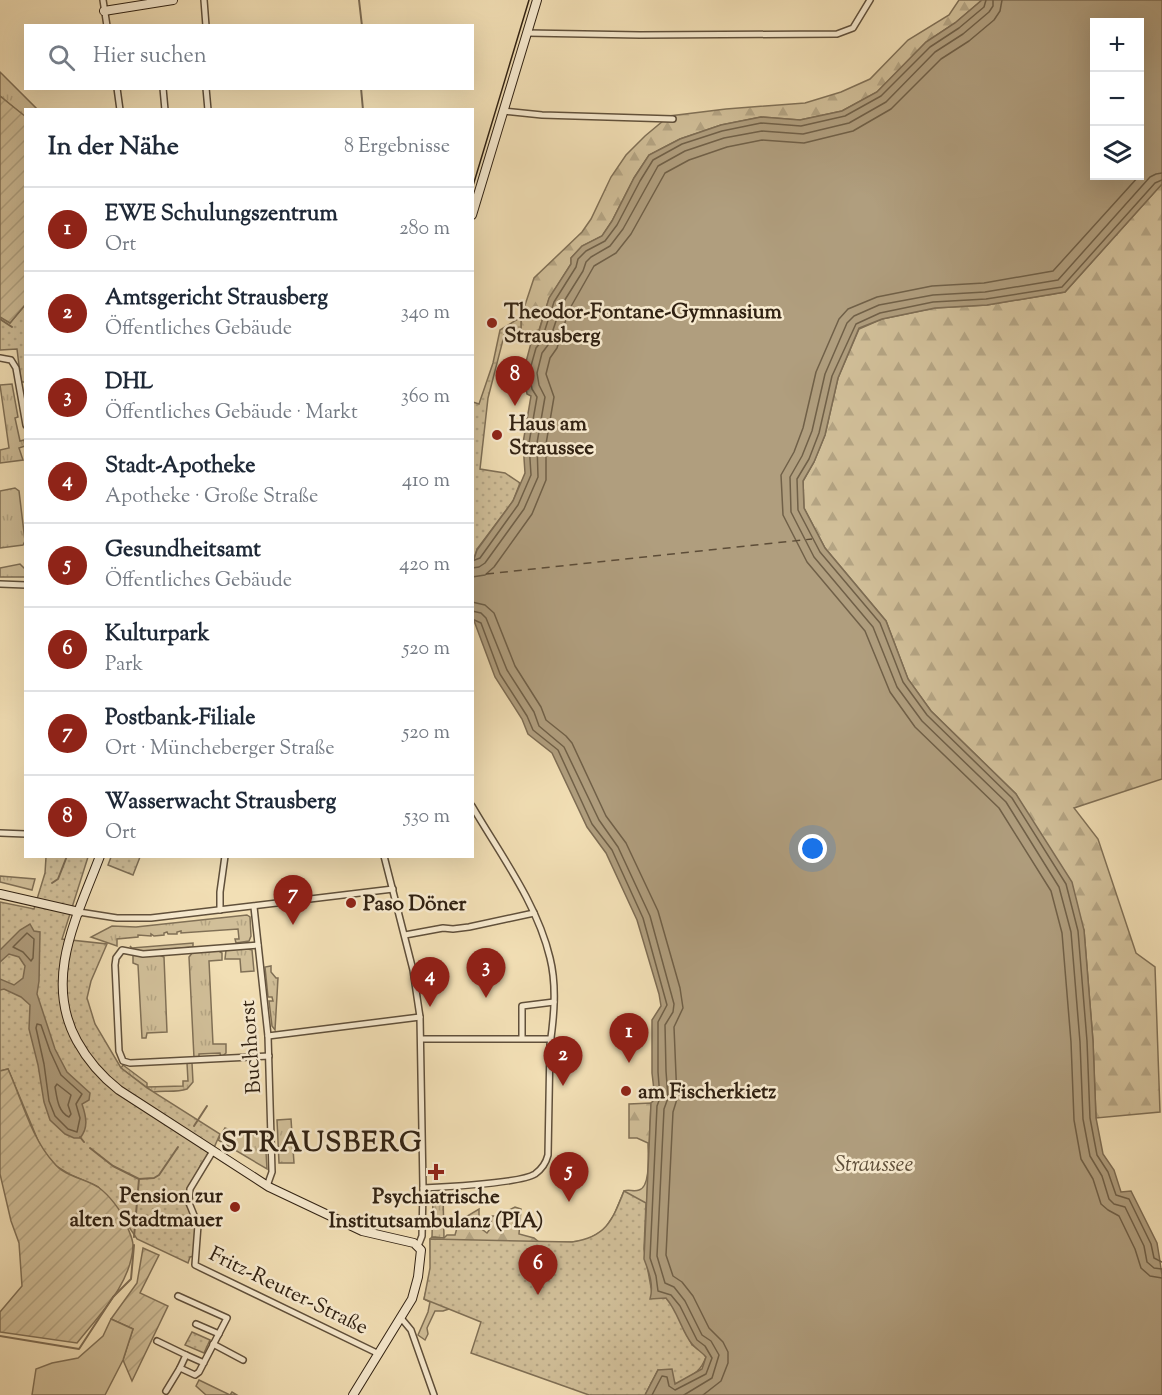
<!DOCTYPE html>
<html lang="de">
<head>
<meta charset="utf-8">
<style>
	body { margin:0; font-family:"Sorts Mill Goudy",serif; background:#f2f2f3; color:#1f2937 }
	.controls { position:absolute; right:18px; top:18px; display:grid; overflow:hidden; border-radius:0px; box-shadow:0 6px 24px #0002 }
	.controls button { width:54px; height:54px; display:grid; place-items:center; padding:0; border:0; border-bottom:2px solid #e0e1e3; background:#fff; color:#1f2937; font:30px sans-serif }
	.you { position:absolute; left:813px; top:849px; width:21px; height:21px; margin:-15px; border:4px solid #fff; border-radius:50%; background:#1a73e8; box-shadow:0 0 0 9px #1a73e833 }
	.badge { display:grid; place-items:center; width:39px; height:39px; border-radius:50%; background:#8f2418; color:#fff; font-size:20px; font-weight:700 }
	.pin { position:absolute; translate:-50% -50px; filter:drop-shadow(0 2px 3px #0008) }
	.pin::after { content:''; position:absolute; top:32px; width:21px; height:18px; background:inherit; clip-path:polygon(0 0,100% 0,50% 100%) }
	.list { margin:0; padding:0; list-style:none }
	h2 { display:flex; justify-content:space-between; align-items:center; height:78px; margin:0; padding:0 24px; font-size:26px }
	h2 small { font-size:20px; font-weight:400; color:#747a83 }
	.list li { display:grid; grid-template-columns:39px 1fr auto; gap:18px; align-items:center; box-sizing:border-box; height:84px; padding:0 24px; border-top:2px solid #e0e1e3 }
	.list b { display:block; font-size:22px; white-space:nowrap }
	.list p { margin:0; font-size:20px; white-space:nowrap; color:#747a83 }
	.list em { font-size:20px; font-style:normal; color:#747a83 }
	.icon { flex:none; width:33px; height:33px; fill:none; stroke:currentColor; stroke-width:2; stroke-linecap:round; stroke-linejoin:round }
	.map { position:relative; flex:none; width:1162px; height:1395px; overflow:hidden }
	.search { position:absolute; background:#fff; box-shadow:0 6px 24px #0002; left:24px; top:24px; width:450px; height:66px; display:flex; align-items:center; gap:15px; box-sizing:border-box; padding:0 21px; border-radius:0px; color:#747a83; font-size:22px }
	.panel { position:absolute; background:#fff; box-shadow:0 6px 24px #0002; left:24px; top:108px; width:450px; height:750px; border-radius:0px }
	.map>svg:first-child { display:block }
	.grass { fill:url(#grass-tufts); stroke:#807056; stroke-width:1.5 }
	.forest { fill:url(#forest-firs); stroke:#807056; stroke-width:1.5 }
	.park { fill:url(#park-dots); stroke:#807056; stroke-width:1.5 }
	.garden { fill:url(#garden-furrows); stroke:#807056; stroke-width:1.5 }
	.pitch { fill:#d1bf99; stroke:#807056; stroke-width:1.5 }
	.water { fill:#b09e7e; stroke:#7d6c53; stroke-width:1.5; fill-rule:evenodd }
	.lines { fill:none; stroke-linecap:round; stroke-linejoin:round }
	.shore { stroke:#706048; stroke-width:1.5 }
	.stream { stroke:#7d6c53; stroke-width:2 }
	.ferry { stroke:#5d4d38; stroke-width:1.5; stroke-dasharray:8 6; stroke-linecap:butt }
	.street-casing { stroke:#60503b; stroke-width:8 }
	.secondary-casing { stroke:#302112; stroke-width:10 }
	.street { stroke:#f7eacf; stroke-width:5 }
	.secondary { stroke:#f7eacf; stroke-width:8 }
	.tram { stroke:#302112; stroke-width:1.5 }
	.poi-dot { fill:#8f2418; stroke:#f7eacf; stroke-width:2 }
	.labels { text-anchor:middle; stroke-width:5; stroke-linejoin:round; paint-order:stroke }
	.poi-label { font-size:21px; font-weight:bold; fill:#302112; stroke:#f7eacf; text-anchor:start }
	.street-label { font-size:21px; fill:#302112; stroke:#f7eacf }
	.water-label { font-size:22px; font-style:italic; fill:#5d4d38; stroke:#f7eacf }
	.district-label { font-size:27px; font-weight:bold; letter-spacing:1.5px; fill:#302112; stroke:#f7eacf }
</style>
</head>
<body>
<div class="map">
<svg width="1162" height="1395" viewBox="0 0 1162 1395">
	<defs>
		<pattern id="grass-tufts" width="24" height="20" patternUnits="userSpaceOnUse" patternTransform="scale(1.5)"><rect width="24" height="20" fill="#d1bf99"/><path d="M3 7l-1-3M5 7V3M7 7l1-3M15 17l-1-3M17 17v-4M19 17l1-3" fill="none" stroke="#b4a483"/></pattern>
		<pattern id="forest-firs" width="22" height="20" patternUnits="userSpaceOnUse" patternTransform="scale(1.5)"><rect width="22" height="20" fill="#d1bf99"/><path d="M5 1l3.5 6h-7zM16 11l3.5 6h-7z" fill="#b4a483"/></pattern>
		<pattern id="park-dots" width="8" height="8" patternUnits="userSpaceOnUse" patternTransform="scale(1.5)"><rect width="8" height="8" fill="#d1bf99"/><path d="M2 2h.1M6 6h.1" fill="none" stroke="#b4a483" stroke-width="1.8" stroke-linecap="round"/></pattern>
		<pattern id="garden-furrows" width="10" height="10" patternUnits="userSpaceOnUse" patternTransform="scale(1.5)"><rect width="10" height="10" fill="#d1bf99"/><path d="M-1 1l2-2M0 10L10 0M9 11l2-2" fill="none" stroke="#b4a483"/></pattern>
	</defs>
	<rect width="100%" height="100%" fill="#f2dfb5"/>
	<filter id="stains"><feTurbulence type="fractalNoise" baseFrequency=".00333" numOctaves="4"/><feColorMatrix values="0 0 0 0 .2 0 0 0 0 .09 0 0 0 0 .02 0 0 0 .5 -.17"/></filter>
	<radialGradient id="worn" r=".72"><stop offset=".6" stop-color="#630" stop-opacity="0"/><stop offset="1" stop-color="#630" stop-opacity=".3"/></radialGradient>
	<g class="grass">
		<path d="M0 72 37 109 26 110 25 117 0 96Z"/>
		<path d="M12 384 18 417 15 418 20 441 24 440 25 446 19 448 23 460 0 463V450L9 448 0 385Z"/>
		<path d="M15 488 19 491 25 541 23 545 0 548V491Z"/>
		<path d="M20 564 25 569V577H0V568Z"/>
		<path d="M0 876 35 879 32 890 0 882Z"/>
		<path d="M247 915 250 917 251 936 249 941 236 943 235 939H239L238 929 181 933V931L177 932V934H168L167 932 164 933V935L154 936 151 934V936L138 935V937L117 939V946L91 937 112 926 136 927Z"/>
		<path d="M193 943V947L138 952 133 950 130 946 132 948Z"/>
		<path d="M244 948 252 950 254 971 241 972 240 959H225L226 950Z"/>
		<path d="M217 950 222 953V960L209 961 213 1044H226V1053L221 1058 220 1053 199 1054V1058H194L189 957 193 952Z"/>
		<path d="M133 955H159L164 957 167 1032 147 1033 146 1038H142L138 965 133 963Z"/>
		<path d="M271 966V972L276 978H278L275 1030 272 1026 269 1001H273L272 997H268L265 967Z"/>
		<path d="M187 1063H192L193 1082 187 1089C175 1093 164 1090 153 1092L121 1068 123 1065 147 1083V1087L183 1086V1081H188Z"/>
		<path d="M291 1119 294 1163H279L277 1120Z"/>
		<path d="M225 1128 243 1135H265L267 1169 218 1140Z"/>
		<path d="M443 1194 444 1238 432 1237 433 1198Z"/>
		<path d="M199 1380 230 1395 232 1392 237 1395H206L196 1386Z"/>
	</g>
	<g class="forest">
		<path d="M959 0H982L955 23 926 42 877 92 842 111 800 120 761 117 721 125 680 139 649 155 634 178 612 221 602 236 582 246 571 258V264L549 299 539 330 521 335V317L534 278 582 232 591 219 611 177 626 155 645 136 669 116 726 109 805 103 841 92 870 79 908 40 949 15Z"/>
		<path d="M1162 184V779L1074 808 1098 839 1136 953 1155 967 1160 1112 1096 1118 1093 1041 1084 930 1016 794 931 711 908 679 886 621 825 548 804 508 803 481 814 462 825 435 838 378 859 329 882 319 935 308 987 305 1065 292Z"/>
		<path d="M651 1103 645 1245 443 1311H435L427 1328 428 1334 425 1340 418 1335 428 1312 430 1302 424 1299 431 1271 430 1239 432 1237 444 1238 447 1235H455L459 1221 479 1209V1227L487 1233 490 1229 492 1216H497L515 1207 521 1209 519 1234 534 1238 539 1242H572L587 1240 604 1230 614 1215 624 1191C629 1189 634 1192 639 1190 651 1187 648 1153 648 1143L637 1138H629V1104Z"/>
	</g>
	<g class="park">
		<path d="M25 305V382H21L17 349 0 350V317L10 323Z"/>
		<path d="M521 317V335L505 332 488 398 480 469 505 473 520 483 513 501 477 549 473 562V402L479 404 493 363 500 330Z"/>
		<path d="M46 857H88L62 939 107 944 91 981 87 998 95 1024 121 1068 147 1088 220 1134 213 1150 201 1164 188 1197 197 1219 195 1256 190 1257 188 1263 137 1239 111 1200 98 1187 69 1174 56 1166 42 1150 8 1069 0 1071V902L34 909 45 873Z"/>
		<path d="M111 857V856L140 857 133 875 108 865Z"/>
		<path d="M641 1019 644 1041 627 1043 623 1021Z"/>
		<path d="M624 1191 646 1203 644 1249 652 1293 666 1298 675 1309 692 1345 700 1349 706 1357C700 1374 690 1376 675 1385L658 1370 645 1395H589L471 1353 481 1322 424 1299 430 1268V1239L572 1242C606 1237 612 1221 624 1191Z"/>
		<path d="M192 1332 210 1340 204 1353 185 1345Z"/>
	</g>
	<g class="garden">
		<path d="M0 96 26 117 25 305 10 323 0 317Z"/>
		<path d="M8 1069C22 1100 31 1138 54 1163 65 1177 84 1178 98 1187 109 1195 121 1210 126 1223 128 1230 133 1238 133 1245 132 1283 99 1315 77 1343L0 1332V1312L22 1286 19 1243 11 1221 0 1174V1071Z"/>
		<path d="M143 1248 159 1255 140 1293 168 1306 132 1381 123 1360 133 1329 111 1319 137 1283Z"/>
	</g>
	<path class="pitch" d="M111 1319 133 1329 123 1360 105 1395H32L36 1369 52 1363 78 1358 103 1336Z"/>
	<g class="water">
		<path d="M982 0H1162V184L1065 292 987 305 935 308 882 319 859 328 838 378 825 435 814 462 803 481 804 508 825 548 886 621 908 679 931 711 1016 794 1072 882 1084 930 1093 1041 1096 1118 1103 1154 1114 1170 1121 1192 1131 1191 1157 1243 1159 1255 1162 1275V1395H645L658 1370 672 1369 675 1384 702 1369 706 1357C702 1352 696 1349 692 1344 682 1332 678 1312 666 1298L650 1299C654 1285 649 1272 644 1259L651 1103 655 1099 652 1073V1020L661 1006 659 994 637 920 606 853 587 827 552 753 528 734 522 719 495 677 473 618V562L477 550 513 501 525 473 523 443 531 396 527 394 523 373 531 343 536 341 549 298 571 264V258L582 246 602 236 612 221 634 178 649 155 680 139 721 125 761 117 800 120 842 111 877 92 926 42 955 23ZM1094 22H1140V176H1094Z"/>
		<path d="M30 924 34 931 40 932 39 981 37 994 55 1049 67 1072 90 1093 89 1100 82 1104C86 1116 89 1128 80 1138H74L65 1134 50 1120 44 1102 38 1065 29 1029 30 1005 21 997 4 989 0 990V979L14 985 23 978 25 966 19 957 9 954 0 962V950L20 930Z"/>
	</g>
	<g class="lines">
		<g class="shore">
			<path d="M1162 173 1156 174 1150 177 1058 280 985 292 933 295 879 305 854 316 847 323 825 374 812 431 802 456 790 477 791 512 814 557 873 627 897 687 922 721 1006 802 1059 887 1071 932 1080 1042 1083 1119 1090 1156 1102 1176 1109 1199 1114 1204 1125 1207 1144 1246 1147 1262 1154 1268 1162 1269"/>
			<path d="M1139 176 1053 271 984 283 932 286 877 297 848 309 839 319 816 372 803 428 794 452 781 475 783 515 807 562 865 631 890 692 915 727 999 808 1051 891 1062 933 1071 1042 1074 1120 1081 1159 1093 1179 1101 1204 1108 1210 1119 1216 1135 1249 1141 1268 1150 1276 1162 1278"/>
			<path d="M1162 180 1155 183 1062 287 986 299 933 302 880 313 856 324 832 376 819 433 809 459 797 479 798 510 820 552 880 623 903 682 927 715 1012 798 1066 884 1078 931 1087 1041 1090 1118 1097 1155 1108 1172 1116 1195 1129 1199 1151 1244 1154 1258 1162 1262"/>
			<path d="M472 561 480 558 518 505 531 475 529 443 537 397 532 389 529 373 536 348 541 342 554 302 576 267 578 259 586 251 605 241 617 225 640 181 653 160 682 144 722 131 761 123 801 126 845 116 881 96 930 47 959 28 984 7 986 0"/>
			<path d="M472 568 479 567 485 563 524 509 538 477 537 443 545 397 539 385 537 373 542 353 548 345 561 306 583 271 586 262 591 257 610 246 623 229 658 166 685 151 724 138 762 131 803 134 849 123 886 102 935 52 963 34 989 12 993 6V0"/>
			<path d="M472 577 485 575 494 567 532 514 546 480V444L554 397 546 374 550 358 557 348 569 310 594 266 616 253 631 234 665 173 689 160 727 147 762 140 804 143 853 131 891 109 941 59 969 41 994 20 1000 11 1002 0"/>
			<path d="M472 602 485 605 494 613 515 666 541 707 546 720 566 736 572 743 606 816 626 843 658 911 680 988 683 1008 674 1027 677 1099 673 1112 666 1255 673 1276 682 1282 693 1296 709 1328 723 1342 728 1352V1363L721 1381 703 1395"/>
			<path d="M472 611 481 613 486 618 507 670 534 712 539 726 564 747 599 820 618 847 650 916 674 1004 673 1012 665 1025 666 1071 668 1098 664 1109 657 1256 665 1283 674 1287 685 1301 702 1335 711 1341 719 1355 712 1378 684 1395"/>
			<path d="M472 619 481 623 500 674 527 716 533 730 558 750 592 824 612 850 643 918 667 1005 658 1022V1072L660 1098 657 1106 650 1258 656 1276 658 1291 671 1295 680 1306 697 1340 705 1346 712 1358 706 1374 675 1390 669 1386 667 1377 662 1376 652 1395"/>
			<path d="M27 933 34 939 33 958 31 961 23 952 13 947Z"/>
			<path d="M37 1024 41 1025 50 1051 61 1075 82 1094 76 1104 80 1118 77 1132 68 1129 55 1116 49 1101 44 1064 36 1028Z"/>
			<path d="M57 1084 71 1095 68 1105 71 1114 69 1117C58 1112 57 1098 55 1087Z"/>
		</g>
		<g class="stream">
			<path d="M359 0 362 26"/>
			<path d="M361 88 363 110"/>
			<path d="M0 319 12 327"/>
			<path d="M25 333 26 334"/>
			<path d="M52 883 58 879 67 856"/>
			<path d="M194 1126 207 1106"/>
			<path d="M80 1137 84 1142"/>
			<path d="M90 1148 113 1166 139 1179 134 1237"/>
			<path d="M139 1179 154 1178 159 1175 178 1147"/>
			<path d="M0 1336 79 1349 113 1297 131 1279 134 1245"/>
		</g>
		<path class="ferry" d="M486 574 812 539"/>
		<g class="street-casing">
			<g id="street">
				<path d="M103 0 107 26"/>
				<path d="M204 0 206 26"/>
				<path d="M527 33 640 35 837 34 853 28 870 0"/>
				<path d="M117 88 120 110"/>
				<path d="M163 88 165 110"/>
				<path d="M206 88 208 110"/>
				<path d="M503 111 542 115 673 119"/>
				<path d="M0 358 11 360 16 368 26 425"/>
				<path d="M0 584 26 585"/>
				<path d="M0 833 26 834"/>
				<path d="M384 856 413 970 420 1017 423 1188 422 1236 418 1246"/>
				<path d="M254 907 268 1036 272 1172 267 1186"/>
				<path d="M220 910V892L225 856"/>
				<path d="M79 912 117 918H151L393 889"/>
				<path d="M405 935 443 928 453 929 469 927 534 913"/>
				<path d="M258 945 143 954 122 950 116 958 115 965 119 1051 123 1061 130 1063 269 1056"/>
				<path d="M268 1036 420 1017"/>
				<path d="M522 1038V1006L554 1002"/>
				<path d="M422 1039H551"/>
				<path d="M213 1151 190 1189 189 1203 198 1225 195 1265 379 1354"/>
				<path d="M423 1188C443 1187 521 1183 535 1174 542 1169 546 1163 548 1155L550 1045C554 1017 557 986 550 958 537 903 500 854 472 806"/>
				<path d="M178 1296 227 1318 199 1372 195 1375 180 1368 186 1355 204 1363"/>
				<path d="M401 1318 411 1330 434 1395"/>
				<path d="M196 1324 219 1334"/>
				<path d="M157 1341 186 1355"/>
				<path d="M213 1344 243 1360"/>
				<path d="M166 1391 180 1368"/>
			</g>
		</g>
		<g class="secondary-casing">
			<g id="secondary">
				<path d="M104 11 173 0"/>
				<path d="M472 215 537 0"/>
				<path d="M100 856C77 917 43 979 77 1041 88 1061 101 1076 119 1090L269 1187 362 1231 414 1243 421 1250 418 1277 412 1299 353 1395"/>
				<path d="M0 894 79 912"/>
			</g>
		</g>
		<use href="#street" class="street"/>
		<use href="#secondary" class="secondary"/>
		<path class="tram" d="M472 189 529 0"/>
	</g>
	<g class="poi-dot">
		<circle cx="492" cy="323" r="6"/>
		<circle cx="497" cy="435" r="6"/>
		<circle cx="351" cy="903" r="6"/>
		<circle cx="626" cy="1091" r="6"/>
		<path d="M433 1163h6v6h6v6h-6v6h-6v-6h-6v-6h6z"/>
		<circle cx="235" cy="1207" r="6"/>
	</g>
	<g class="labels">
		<g class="poi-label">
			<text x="504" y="318">Theodor-Fontane-Gymnasium<tspan x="504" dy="24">Strausberg</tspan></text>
			<text x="509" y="430">Haus am<tspan x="509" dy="24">Straussee</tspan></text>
			<text x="363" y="910">Paso Döner</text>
			<text x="638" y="1098">am Fischerkietz</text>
			<text x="223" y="1202" text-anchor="end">Pension zur<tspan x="223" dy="24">alten Stadtmauer</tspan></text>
			<text x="436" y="1203" text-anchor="middle">Psychiatrische<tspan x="436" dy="24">Institutsambulanz (PIA)</tspan></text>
		</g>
		<g class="street-label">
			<text transform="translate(250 1047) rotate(-94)" y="7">Buchhorst</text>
			<text transform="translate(289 1290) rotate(26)" y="7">Fritz-Reuter-Straße</text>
		</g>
		<g class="water-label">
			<text x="874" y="1171">Straussee</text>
		</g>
		<g class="district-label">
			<text x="322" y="1151">STRAUSBERG</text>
		</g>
	</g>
	<rect width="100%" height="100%" filter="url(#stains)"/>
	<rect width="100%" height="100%" fill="url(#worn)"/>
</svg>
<div class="controls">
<button>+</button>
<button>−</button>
<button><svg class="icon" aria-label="layers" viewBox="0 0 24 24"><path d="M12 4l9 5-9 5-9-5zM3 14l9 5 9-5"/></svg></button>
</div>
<div class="you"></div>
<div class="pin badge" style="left:629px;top:1063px">1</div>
<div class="pin badge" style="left:563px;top:1086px">2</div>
<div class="pin badge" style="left:486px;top:998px">3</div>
<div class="pin badge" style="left:430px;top:1007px">4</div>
<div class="pin badge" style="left:569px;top:1202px">5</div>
<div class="pin badge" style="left:538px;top:1295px">6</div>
<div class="pin badge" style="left:293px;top:925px">7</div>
<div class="pin badge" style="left:515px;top:406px">8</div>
<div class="search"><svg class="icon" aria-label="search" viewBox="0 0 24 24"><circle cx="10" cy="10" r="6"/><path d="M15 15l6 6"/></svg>Hier suchen</div>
<section class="panel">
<h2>In der Nähe<small>8 Ergebnisse</small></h2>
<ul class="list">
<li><span class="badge">1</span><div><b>EWE Schulungszentrum</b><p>Ort</p></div><em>280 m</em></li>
<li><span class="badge">2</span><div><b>Amtsgericht Strausberg</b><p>Öffentliches Gebäude</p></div><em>340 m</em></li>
<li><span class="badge">3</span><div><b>DHL</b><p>Öffentliches Gebäude · Markt</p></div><em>360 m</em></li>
<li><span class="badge">4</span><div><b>Stadt-Apotheke</b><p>Apotheke · Große Straße</p></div><em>410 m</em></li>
<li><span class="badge">5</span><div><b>Gesundheitsamt</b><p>Öffentliches Gebäude</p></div><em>420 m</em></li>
<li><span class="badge">6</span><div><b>Kulturpark</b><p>Park</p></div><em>520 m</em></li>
<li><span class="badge">7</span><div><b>Postbank-Filiale</b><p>Ort · Müncheberger Straße</p></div><em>520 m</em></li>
<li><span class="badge">8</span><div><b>Wasserwacht Strausberg</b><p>Ort</p></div><em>530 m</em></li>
</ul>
</section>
</div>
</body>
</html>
